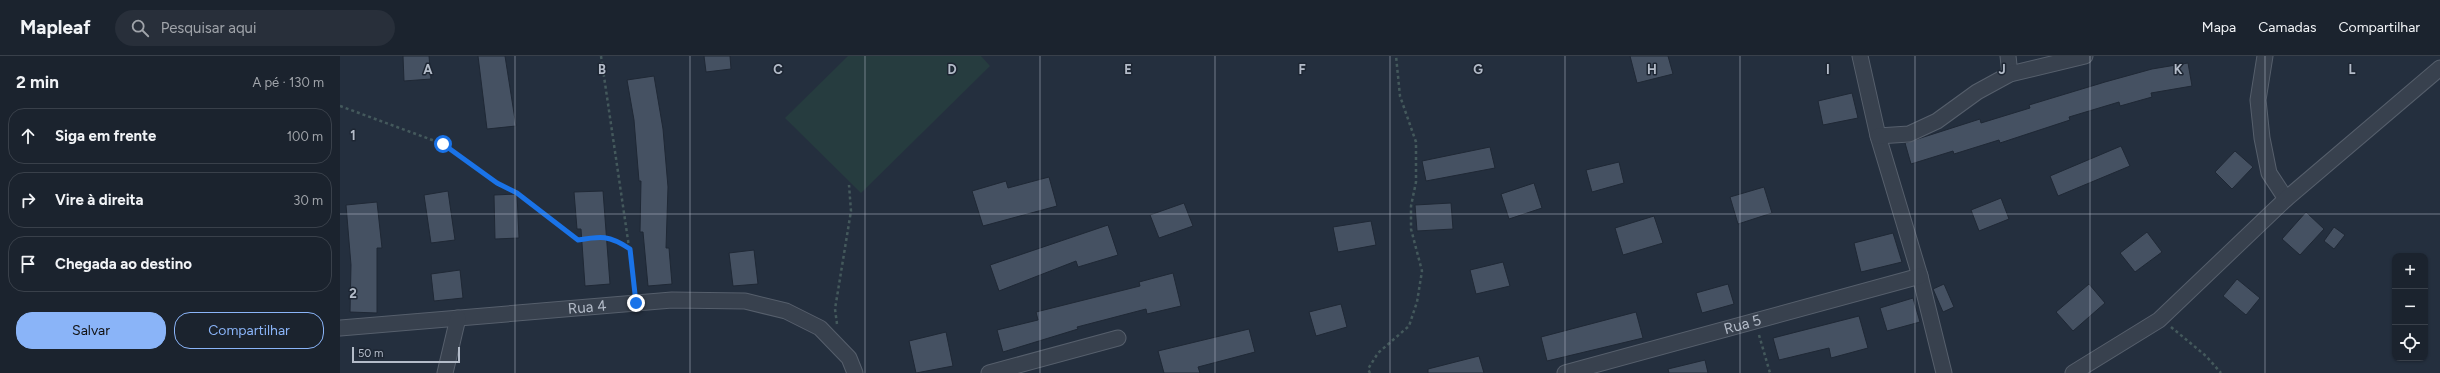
<!DOCTYPE html>
<html lang="pt">
<head>
<meta charset="utf-8">
<style>
	body { margin:0; font-family:Figtree,sans-serif; background:#282f3a; color:#f1f3f6 }
	.controls { position:absolute; right:12px; bottom:12px; display:grid; overflow:hidden; border-radius:8px; box-shadow:0 1px 3px #0004 }
	.controls button { width:36px; height:36px; display:grid; place-items:center; padding:0; border:0; border-bottom:1px solid #39404a; background:#1b232e; color:#f1f3f6; font:20px sans-serif }
	.scale { position:absolute; left:12px; bottom:10px; width:108px; box-sizing:border-box; padding-left:4px; border:2px solid #b4bcc9; border-top:0; font-size:11px; line-height:14px; white-space:nowrap; color:#b4bcc9; -webkit-text-stroke:3px #1d2633; paint-order:stroke }
	.stop { position:absolute; width:12px; height:12px; margin:-9px; border:3px solid #1a73e8; border-radius:50%; background:#fff }
	.stop.end { background:#1a73e8; border-color:#fff; box-shadow:0 1px 4px #0008 }
	.list { margin:0; padding:0; list-style:none }
	h2 { display:flex; justify-content:space-between; align-items:center; height:52px; margin:0; padding:0 16px; font-size:17px }
	h2 small { font-size:13px; font-weight:400; color:#a0a4aa }
	.list li { display:grid; grid-template-columns:26px 1fr auto; gap:12px; align-items:center; box-sizing:border-box; height:56px; margin:0 8px 8px; padding:0 8px; border:1px solid #39404a; border-radius:16px }
	.list b { display:block; font-size:15px; white-space:nowrap }
	.list em { font-size:13px; font-style:normal; color:#a0a4aa }
	.actions { display:flex; gap:8px; padding:12px 16px }
	.actions a { flex:1; padding:9px 0; border:1px solid #8ab4f8; border-radius:16px; text-align:center; font-size:14px; color:#8ab4f8 }
	.actions .main { background:#8ab4f8; color:#111 }
	.icon { flex:none; width:22px; height:22px; fill:none; stroke:currentColor; stroke-width:2; stroke-linecap:round; stroke-linejoin:round }
	.map { position:relative; flex:none; width:2100px; height:317px; overflow:hidden }
	header { display:flex; align-items:center; gap:24px; box-sizing:border-box; height:56px; padding:0 20px; background:#1b232e; border-bottom:1px solid #39404a }
	header strong { font-size:19px }
	nav { display:flex; gap:22px; margin-inline-start:auto; font-size:14px }
	.search { width:280px; height:36px; background:#282f3a; display:flex; align-items:center; gap:10px; box-sizing:border-box; padding:0 14px; border-radius:22px; color:#a0a4aa; font-size:15px }
	main { display:flex }
	aside { flex:1; background:#1b232e }
	.map>svg:first-child { display:block }
	.green { fill:#263c3f }
	.building { fill:#455162; stroke:#1f2835 }
	.lines { fill:none; stroke-linecap:round; stroke-linejoin:round }
	.minor-casing { stroke:#565f6c; stroke-width:17 }
	.path { stroke:#44595c; stroke-width:2.5; stroke-dasharray:3 3; stroke-linecap:butt }
	.minor { stroke:#38414e; stroke-width:15 }
	.route { stroke:#1a73e8; stroke-width:5 }
	.grid { fill:none; stroke:#b4bcc9; stroke-width:1; stroke-opacity:0.55 }
	.labels { text-anchor:middle; stroke-width:3; stroke-linejoin:round; paint-order:stroke }
	.street-label { font-size:15px; fill:#b4bcc9; stroke:#1d2633 }
	.grid-label { font-size:13px; text-anchor:middle; font-weight:bold; fill:#b4bcc9; stroke:#1d2633; stroke-width:3; stroke-linejoin:round; paint-order:stroke }
</style>
</head>
<body>
<header>
<strong>Mapleaf</strong>
<div class="search"><svg class="icon" aria-label="search" viewBox="0 0 24 24"><circle cx="10" cy="10" r="6"/><path d="M15 15l6 6"/></svg>Pesquisar aqui</div>
<nav><a>Mapa</a><a>Camadas</a><a>Compartilhar</a></nav>
</header>
<main>
<aside>
<h2>2 min<small>A pé · 130 m</small></h2>
<ul class="list">
<li><svg class="icon" aria-label="ahead" viewBox="0 0 24 24"><path d="M12 20V5M6 11l6-6 6 6"/></svg><div><b>Siga em frente</b></div><em>100 m</em></li>
<li><svg class="icon" aria-label="right" viewBox="0 0 24 24"><path d="M7 20v-9h11M14 6l5 5-5 5"/></svg><div><b>Vire à direita</b></div><em>30 m</em></li>
<li><svg class="icon" aria-label="arrive" viewBox="0 0 24 24"><path d="M6 21V4h12l-3 4 3 4H6"/></svg><div><b>Chegada ao destino</b></div></li>
</ul>
<div class="actions"><a class="main">Salvar</a><a>Compartilhar</a></div>
</aside>
<div class="map">
<svg width="2100" height="317" viewBox="0 0 2100 317">
	<rect width="100%" height="100%" fill="#242f3e"/>
	<path class="green" d="M508 0H641L650 10 521 137 445 62Z"/>
	<g class="building">
		<path d="M63 0H89L91 23 64 25Z"/>
		<path d="M138 0H165L176 70 147 73Z"/>
		<path d="M364 0H390L391 13 366 16Z"/>
		<path d="M1290 0H1328L1333 18 1297 27Z"/>
		<path d="M1848 7 1852 30 1811 37 1812 41 1780 50 1779 46 1729 61 1730 64 1660 87 1659 84 1614 98 1613 95 1571 108 1565 87 1640 63 1641 67 1690 52 1689 49 1765 26 1812 13Z"/>
		<path d="M314 20 323 73 328 131 326 192H329L332 228 308 230 303 176H300L301 125H299L294 64 287 24Z"/>
		<path d="M1512 37 1518 62 1483 69 1478 45Z"/>
		<path d="M1781 90 1790 110 1718 140 1710 120Z"/>
		<path d="M1150 91 1155 112 1086 125 1082 105Z"/>
		<path d="M1895 95 1913 111 1892 133 1875 116Z"/>
		<path d="M1279 106 1284 127 1252 136 1246 114Z"/>
		<path d="M709 121 717 150 643 170 632 135 666 125 668 132Z"/>
		<path d="M1194 127 1202 152 1169 163 1161 138Z"/>
		<path d="M1424 131 1432 157 1398 168 1390 141Z"/>
		<path d="M108 135 115 184 91 187 84 139Z"/>
		<path d="M263 135 270 228 245 230 241 173H237L234 136Z"/>
		<path d="M177 138 179 182 155 183 154 139Z"/>
		<path d="M1661 142 1669 163 1639 175 1631 154Z"/>
		<path d="M37 146 42 192H37V257L10 256 11 209 6 149Z"/>
		<path d="M844 147 853 170 819 182 810 159Z"/>
		<path d="M1111 147 1113 173 1077 175 1075 149Z"/>
		<path d="M1966 156 1984 173 1960 199 1942 183Z"/>
		<path d="M1314 160 1323 187 1283 199 1275 172Z"/>
		<path d="M1031 165 1036 189 998 196 993 171Z"/>
		<path d="M768 169 778 199 738 211 736 205 659 235 650 209Z"/>
		<path d="M1994 171 2005 179 1994 193 1984 185Z"/>
		<path d="M1807 176 1822 196 1795 216 1780 197Z"/>
		<path d="M1553 177 1562 206 1521 216 1514 187Z"/>
		<path d="M414 194 418 228 393 230 389 197Z"/>
		<path d="M1163 206 1170 230 1136 238 1130 214Z"/>
		<path d="M120 214 123 242 94 245 91 218Z"/>
		<path d="M833 217 841 250 807 258 806 253 737 271 738 273 663 296 657 274 698 264 696 256 800 230 799 226Z"/>
		<path d="M1897 223 1920 242 1906 259 1883 240Z"/>
		<path d="M1388 228 1394 248 1362 257 1356 237Z"/>
		<path d="M1604 228 1614 251 1603 256 1593 233Z"/>
		<path d="M1749 228 1765 247 1733 275 1716 256Z"/>
		<path d="M1573 242 1580 266 1547 275 1540 252Z"/>
		<path d="M1001 248 1007 271 976 280 969 256Z"/>
		<path d="M1296 256 1303 282 1207 305 1201 281Z"/>
		<path d="M1519 260 1528 292 1491 302 1489 292 1439 304 1433 282Z"/>
		<path d="M909 273 915 296 858 311 860 317H824L818 295Z"/>
		<path d="M606 276 613 310 576 317 569 285Z"/>
		<path d="M1139 300 1144 317H1088V313Z"/>
		<path d="M1365 304 1368 317H1329L1328 313Z"/>
	</g>
	<g class="lines">
		<g class="minor-casing">
			<g id="minor">
				<path d="M1520 0 1538 80 1580 220 1604 317"/>
				<path d="M1668 0 1670 18"/>
				<path d="M1925 0 1918 44 1922 82 1929 117 1946 143"/>
				<path d="M1538 80 1569 78 1597 65 1637 36 1670 18 1745 0"/>
				<path id="s1" d="M0 272 332 244 405 245 446 255 480 272 509 302 515 317"/>
				<path d="M105 317 118 262"/>
				<path d="M649 317 778 282"/>
				<path id="s2" d="M1225 317 1580 220"/>
				<path d="M1733 317 1819 264 1946 143 2100 12"/>
			</g>
		</g>
		<g class="path">
			<path d="M261 0 295 232"/>
			<path d="M0 50 103 88 157 127 177 137 238 184C262 180 269 180 290 193"/>
			<path d="M497 268 495 253 511 155 509 129"/>
			<path d="M1831 271 1866 300 1881 317"/>
			<path d="M1419 279 1430 317"/>
			<path d="M1030 317 1028 313 1038 297 1069 270 1077 246 1082 215 1071 173V150L1076 126V86L1060 40 1056 0"/>
		</g>
		<use href="#minor" class="minor"/>
	</g>
	<g class="lines">
		<path class="route" d="M103 88 157 127 177 137 238 184C261 180 269 179 290 193L296 247"/>
	</g>
	<path class="grid" d="M175 0V317M350 0V317M525 0V317M700 0V317M875 0V317M1050 0V317M1225 0V317M1400 0V317M1575 0V317M1750 0V317M1925 0V317M0 158H2100"/>
	<g class="labels">
		<g class="street-label">
			<text dy="5" stroke="none"><textPath href="#s1" startOffset="248">Rua 4</textPath></text>
			<text dy="5" stroke="none"><textPath href="#s2" startOffset="184">Rua 5</textPath></text>
		</g>
	</g>
	<g class="grid-label">
		<text x="88" y="18">A</text>
		<text x="262" y="18">B</text>
		<text x="438" y="18">C</text>
		<text x="612" y="18">D</text>
		<text x="788" y="18">E</text>
		<text x="962" y="18">F</text>
		<text x="1138" y="18">G</text>
		<text x="1312" y="18">H</text>
		<text x="1488" y="18">I</text>
		<text x="1662" y="18">J</text>
		<text x="1838" y="18">K</text>
		<text x="2012" y="18">L</text>
		<text x="13" y="84">1</text>
		<text x="13" y="242">2</text>
	</g>
</svg>
<div class="controls">
<button>+</button>
<button>−</button>
<button><svg class="icon" aria-label="locate" viewBox="0 0 24 24"><circle cx="12" cy="12" r="6"/><path d="M12 2v4M12 18v4M2 12h4M18 12h4"/></svg></button>
</div>
<div class="scale">50 m</div>
<div class="stop" style="left:103px;top:88px"></div>
<div class="stop end" style="left:296px;top:247px"></div>
</div>
</main>
</body>
</html>
